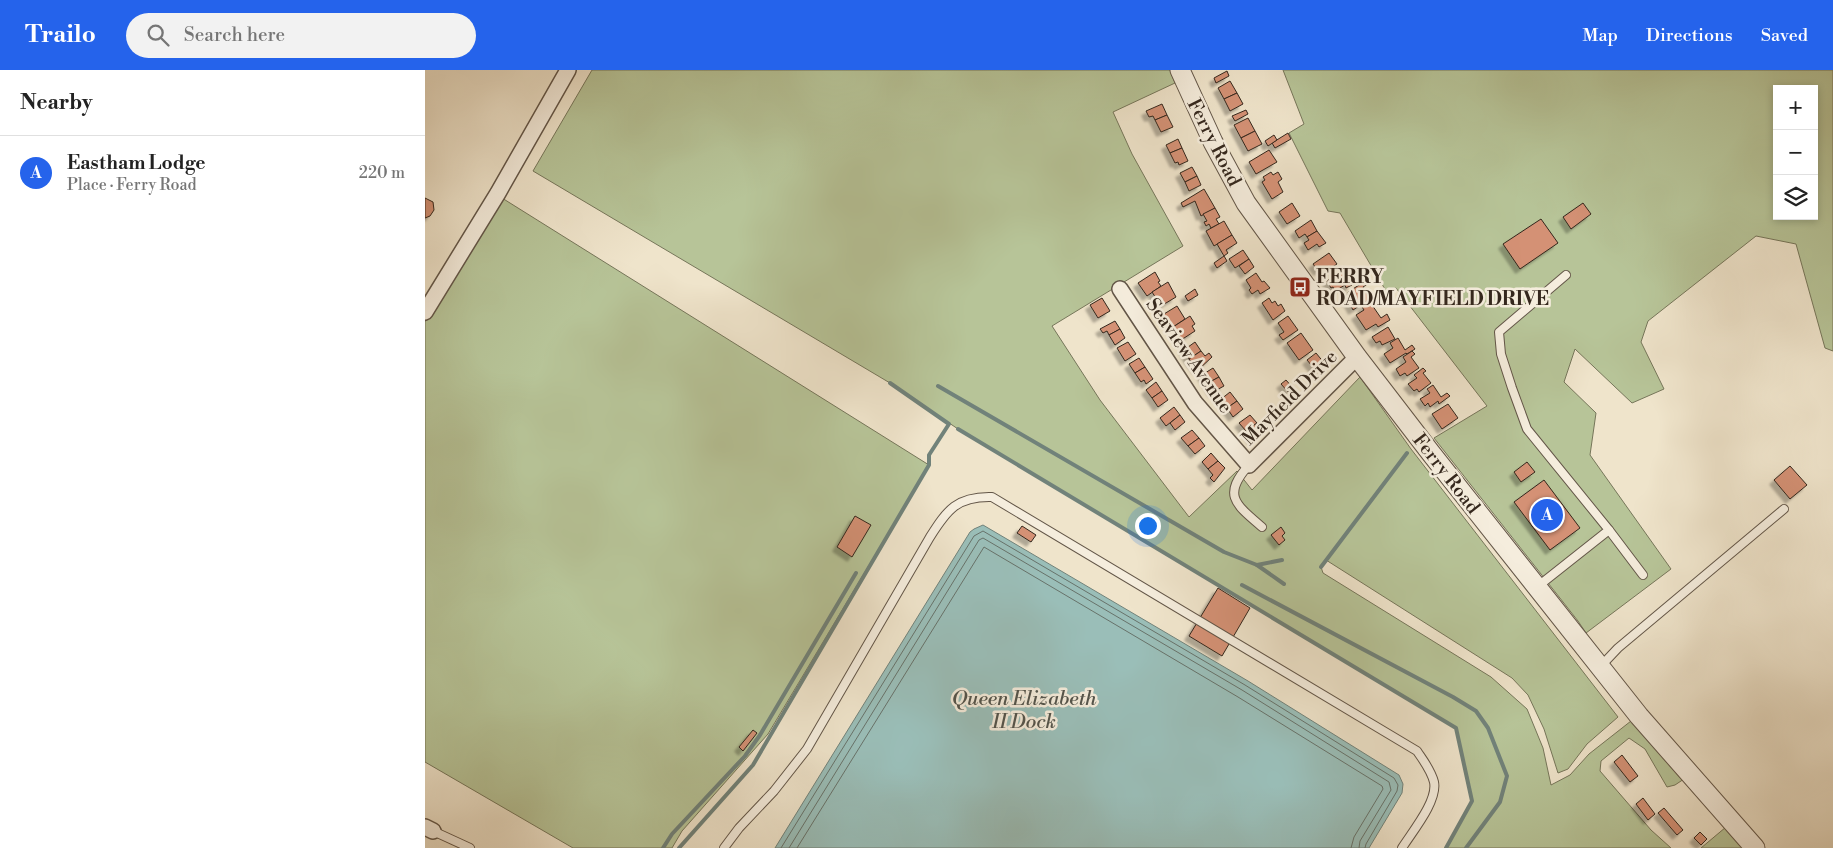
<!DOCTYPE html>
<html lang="en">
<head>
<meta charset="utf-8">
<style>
	body { margin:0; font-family:"Libre Bodoni",serif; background:#f2f2f2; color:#222 }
	.controls { position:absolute; right:15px; top:15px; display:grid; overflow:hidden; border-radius:0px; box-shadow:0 2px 8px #0003 }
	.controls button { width:45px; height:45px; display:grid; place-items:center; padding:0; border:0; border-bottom:1px solid #e0e0e0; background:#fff; color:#222; font:25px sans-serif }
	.you { position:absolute; left:722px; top:455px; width:18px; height:18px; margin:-12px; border:4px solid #fff; border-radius:50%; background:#1a73e8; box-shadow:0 0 0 8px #1a73e833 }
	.badge { display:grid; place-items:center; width:32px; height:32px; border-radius:50%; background:#2563eb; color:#fff; font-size:16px; font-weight:700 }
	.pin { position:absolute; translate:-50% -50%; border:2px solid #fff; box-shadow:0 1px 5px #0006 }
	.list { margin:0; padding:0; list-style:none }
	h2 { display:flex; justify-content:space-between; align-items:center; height:65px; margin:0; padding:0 20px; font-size:21px }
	h2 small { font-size:16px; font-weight:400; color:#767676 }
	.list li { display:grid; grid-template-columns:32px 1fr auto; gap:15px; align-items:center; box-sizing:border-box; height:75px; padding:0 20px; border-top:1px solid #e0e0e0 }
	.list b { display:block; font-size:19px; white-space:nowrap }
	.list p { margin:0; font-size:16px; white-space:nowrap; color:#767676 }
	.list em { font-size:16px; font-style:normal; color:#767676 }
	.icon { flex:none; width:28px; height:28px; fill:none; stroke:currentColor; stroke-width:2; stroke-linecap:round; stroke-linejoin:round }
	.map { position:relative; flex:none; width:1408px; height:778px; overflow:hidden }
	header { display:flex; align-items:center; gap:30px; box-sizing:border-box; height:70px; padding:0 25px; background:#2563eb; color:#fff }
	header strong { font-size:24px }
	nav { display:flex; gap:28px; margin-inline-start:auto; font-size:18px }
	.search { width:350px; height:45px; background:#f2f2f2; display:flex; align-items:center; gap:12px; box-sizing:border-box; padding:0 18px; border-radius:28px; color:#767676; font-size:19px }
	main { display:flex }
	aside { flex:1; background:#fff }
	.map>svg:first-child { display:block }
	.green { fill:#b7c498; stroke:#76765a; fill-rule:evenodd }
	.water { fill:#9abeb8; stroke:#71827a }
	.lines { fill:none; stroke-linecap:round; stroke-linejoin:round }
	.shore { stroke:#67726a; stroke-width:1 }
	.stream { stroke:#71827a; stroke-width:4 }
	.building { fill:#d49174; stroke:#34271d; filter:url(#shadow) }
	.service-casing { stroke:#635648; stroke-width:10 }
	.minor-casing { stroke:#635648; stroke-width:18 }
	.tertiary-casing { stroke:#635648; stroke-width:21 }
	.service { stroke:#f5eddd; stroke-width:8 }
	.minor { stroke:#f5eddd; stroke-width:15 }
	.tertiary { stroke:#f5eddd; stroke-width:19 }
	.labels { text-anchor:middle; stroke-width:5; stroke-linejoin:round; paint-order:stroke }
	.street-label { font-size:19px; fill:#34271d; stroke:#f5eddd }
	.poi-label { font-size:19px; font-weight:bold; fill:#34271d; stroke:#f5eddd; text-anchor:start }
	.water-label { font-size:20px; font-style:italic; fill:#53544c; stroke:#f5eddd }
</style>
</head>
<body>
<header>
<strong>Trailo</strong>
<div class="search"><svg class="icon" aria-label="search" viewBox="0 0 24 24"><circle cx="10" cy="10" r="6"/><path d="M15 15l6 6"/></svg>Search here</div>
<nav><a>Map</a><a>Directions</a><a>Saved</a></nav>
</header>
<main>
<aside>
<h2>Nearby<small></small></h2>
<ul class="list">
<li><span class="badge">A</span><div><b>Eastham Lodge</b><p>Place · Ferry Road</p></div><em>220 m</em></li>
</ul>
</aside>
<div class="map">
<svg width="1408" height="778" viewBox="0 0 1408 778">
	<defs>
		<filter id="shadow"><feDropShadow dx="-4.5" dy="4.5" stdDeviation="1" flood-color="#0004"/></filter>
	</defs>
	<rect width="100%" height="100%" fill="#efe4cb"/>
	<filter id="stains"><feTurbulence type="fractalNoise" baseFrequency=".004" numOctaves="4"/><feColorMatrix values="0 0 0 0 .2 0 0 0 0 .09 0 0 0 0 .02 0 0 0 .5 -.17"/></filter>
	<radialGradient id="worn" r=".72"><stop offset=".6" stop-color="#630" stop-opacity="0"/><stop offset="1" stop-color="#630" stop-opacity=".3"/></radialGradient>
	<g class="green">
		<path d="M167 0H745L750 13 688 42 707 84 758 176 627 256 675 330 764 447 812 401 827 420 935 307 986 379 1193 647 1162 674 1143 699 1133 703 1119 659 1103 625 1087 608 901 490 896 497 898 503 1066 607 1102 639 1118 678 1126 715 1145 705 1164 684 1206 651 1259 709 1250 715 1242 717 1220 679 1204 668 1176 691 1175 701 1226 760 1246 778H1020L1047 730 1031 658 533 359 465 313 108 101Z"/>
		<path d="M858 0H1408V281L1400 278 1371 174 1331 166 1223 251 1216 272 1239 319 1207 333 1150 279 1139 312 1171 343 1165 385 1246 499 1161 563 1153 551 1009 368 1062 336 971 218 961 221 915 143 903 141 864 63 879 54ZM1352 19H1389V146H1352Z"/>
		<path d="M77 128 504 395 343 664 257 761 247 778H148L0 692V252L66 143Z"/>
		<path d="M1301 757 1321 778H1276Z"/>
	</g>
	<path class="water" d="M558 455 823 611 974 705 978 714 977 723 944 778H350L545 462 549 459Z"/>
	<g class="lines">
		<g class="shore">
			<path d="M356 778 549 466 558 461 820 615 969 708 973 715 972 721 941 774 940 778"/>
			<path d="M364 778 554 470 558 468 817 620 964 712 966 720 935 771 934 778"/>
			<path d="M372 778 559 477 813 627 957 716 958 719 929 767 926 778"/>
		</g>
		<g class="stream">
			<path d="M513 316 799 482 832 495 859 514"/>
			<path d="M533 359 1031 658 1047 731 1021 778"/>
			<path d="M832 495 857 490"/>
			<path d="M896 497 982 383"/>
			<path d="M817 515 1028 627 1051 641 1063 658 1082 706 1075 732 1041 778"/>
			<path d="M238 778 247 764 320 686 335 665 431 503"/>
			<path d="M254 778 328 695 504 395V385L524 354 465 313"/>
		</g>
	</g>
	<g class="building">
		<path d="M802 1 804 6 791 13 789 8Z"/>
		<path d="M805 11 812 23 799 29 793 18Z"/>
		<path d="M812 23 818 34 805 41 799 29Z"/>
		<path d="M737 34 742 45 730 50 728 46 724 47 721 41Z"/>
		<path d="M821 40 823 44 810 51 807 46Z"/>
		<path d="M742 45 748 57 736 62 730 50Z"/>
		<path d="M823 48 830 61 816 68 809 55Z"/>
		<path d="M830 61 837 74 823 81 816 68Z"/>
		<path d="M863 63 866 69 850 78 847 73Z"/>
		<path d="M849 65 852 70 843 76 840 71Z"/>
		<path d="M753 69 757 78 745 83 741 75Z"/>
		<path d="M757 78 763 91 754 95 753 92 750 93 745 83Z"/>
		<path d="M844 80 852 92 831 104 824 92Z"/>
		<path d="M767 97 772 106 760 112 755 103Z"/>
		<path d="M846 102 848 105 853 102 857 109 853 112 858 122 847 129 837 112 840 110 838 107Z"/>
		<path d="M772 106 776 115 764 121 760 112Z"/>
		<path d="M779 119 790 138 776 146 770 131 758 137 756 133Z"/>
		<path d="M0 128 8 132 9 140 5 146 0 148Z"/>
		<path d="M867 133 875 146 862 154 854 142Z"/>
		<path d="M1158 133 1166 144 1146 159 1138 147Z"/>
		<path d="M790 138 795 147 791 149 794 154 786 158 784 154 781 156 779 152 782 151 778 144Z"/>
		<path d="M1116 149 1133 173 1095 199 1078 174Z"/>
		<path d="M886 150 892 161 882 167 880 164 874 168 870 161Z"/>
		<path d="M799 151 807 165 789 176 781 161Z"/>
		<path d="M892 161 901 173 894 177 892 174 883 180 879 173 884 170 882 167Z"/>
		<path d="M807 165 812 173 801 180 803 183 799 186 792 174Z"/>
		<path d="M818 180 824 189 810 198 804 189Z"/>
		<path d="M904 183 912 194 900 202 898 198 893 201 888 194Z"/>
		<path d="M799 186 802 191 792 198 789 193Z"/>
		<path d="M824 189 829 197 820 204 814 196Z"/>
		<path d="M922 198 928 208 924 211 927 215 921 218 920 215 910 221 908 217 906 218 902 211Z"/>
		<path d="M730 202 735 211 733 212 736 216 722 226 713 213Z"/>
		<path d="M831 203 837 212 839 211 845 218 835 224 833 220 827 224 824 220 826 218 821 210Z"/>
		<path d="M942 210 944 213 938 217 945 229 928 240 921 227 925 225 923 222Z"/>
		<path d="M743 212 751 227 736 236 727 222Z"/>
		<path d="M770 219 773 225 763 231 760 226Z"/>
		<path d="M677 228 685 241 673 248 665 235Z"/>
		<path d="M844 228 847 233 850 231 853 236 856 234 860 241 848 250 837 233Z"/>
		<path d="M945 232 956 248 962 244 965 250 953 257 951 254 941 260 931 245 939 240 937 237Z"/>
		<path d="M752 236 760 249 748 257 739 244Z"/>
		<path d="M765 246 770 254 767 256 770 261 756 270 748 257Z"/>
		<path d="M863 246 873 260 858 270 854 265 859 262 853 253Z"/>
		<path d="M690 251 695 259 684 265 682 261 678 263 675 259Z"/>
		<path d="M963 257 970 269 957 275 955 271 951 273 947 267Z"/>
		<path d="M695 259 700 268 690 275 684 265Z"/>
		<path d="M876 263 888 280 874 290 862 273Z"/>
		<path d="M973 268 980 280 987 275 990 279 982 284 981 283 965 293 959 284 968 278 965 273Z"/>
		<path d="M703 272 711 284 700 291 692 278Z"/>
		<path d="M770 272 776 281 764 289 759 280Z"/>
		<path d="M776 281 780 286 784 283 787 287 773 300 764 289Z"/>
		<path d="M987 281 990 284 986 287 994 298 982 306 980 303 975 306 971 299 981 292 978 287Z"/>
		<path d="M891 283 900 294 892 302 882 290Z"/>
		<path d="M714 288 720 297 710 303 704 294Z"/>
		<path d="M720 297 728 309 721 314 719 310 716 312 710 303Z"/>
		<path d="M788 298 794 307 783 313 777 305Z"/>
		<path d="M998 298 1001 301 998 303 1006 313 994 322 992 319 989 321 983 314 992 308 989 305Z"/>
		<path d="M794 307 799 316 788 322 783 313Z"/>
		<path d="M861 310 868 318 863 322 856 314Z"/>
		<path d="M731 312 737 321 727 328 721 320Z"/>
		<path d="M1008 315 1016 327 1022 323 1025 326 1014 334 1013 331 1005 337 1003 333 1000 336 995 329 1005 323 1002 319Z"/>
		<path d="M737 321 743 330 733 337 727 328Z"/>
		<path d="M805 322 812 331 802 338 795 330Z"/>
		<path d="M812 331 818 339 808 347 802 338Z"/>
		<path d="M1023 334 1033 348 1017 359 1007 344Z"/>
		<path d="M749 337 755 345 741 356 735 348Z"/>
		<path d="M755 345 760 352 750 360 745 353Z"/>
		<path d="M825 345 832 353 821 361 814 353Z"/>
		<path d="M832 353 838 361 828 370 821 361Z"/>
		<path d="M767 360 774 368 763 376 756 368Z"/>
		<path d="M774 368 780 376 770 384 763 376Z"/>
		<path d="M786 383 793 391 783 399 777 392Z"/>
		<path d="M793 391 800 398 789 412 785 408 788 405 783 399Z"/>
		<path d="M1102 392 1110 402 1096 412 1089 402Z"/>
		<path d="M1365 396 1382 415 1365 429 1349 410Z"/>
		<path d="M1119 410 1155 458 1125 480 1089 432Z"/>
		<path d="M430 446 446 455 427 487 412 477Z"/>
		<path d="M597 456 611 465 606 472 592 463Z"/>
		<path d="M856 457 860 463 857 466 860 470 854 475 846 465Z"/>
		<path d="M793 518 825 538 797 586 764 566Z"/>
		<path d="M328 660 332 663 318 681 314 677Z"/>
		<path d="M1197 685 1213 706 1205 712 1189 692Z"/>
		<path d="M1218 728 1230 744 1223 750 1211 734Z"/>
		<path d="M1239 738 1258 760 1252 765 1233 743Z"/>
		<path d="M1275 762 1282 769 1276 775 1269 768Z"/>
	</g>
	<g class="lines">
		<g class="service-casing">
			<g id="service">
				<path d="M824 395C797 425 810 434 837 457"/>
				<path d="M1184 460 1218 505"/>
				<path d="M1112 517 1184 460 1102 359 1087 318 1076 284 1074 262 1141 205"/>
				<path d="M1175 597 1193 578 1359 439"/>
				<path d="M8 761 45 778"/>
				<path d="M299 778 314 758 349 721 382 679 505 467C522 440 532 426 567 427L992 681C998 690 1006 700 1009 712 1013 731 987 762 977 778"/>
			</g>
		</g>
		<g class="minor-casing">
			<g id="minor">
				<path d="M695 219 770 333 824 395 932 287"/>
				<path d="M0 242 73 123 143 0"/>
				<path d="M0 757 8 761"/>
			</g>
		</g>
		<g class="tertiary-casing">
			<path id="tertiary" d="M755 0 788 72 821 133 932 287 1005 382 1214 646 1330 778"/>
		</g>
		<use href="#service" class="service"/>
		<use href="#minor" class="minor"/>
		<use href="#tertiary" class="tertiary"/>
	</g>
	<defs>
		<g id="bus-square" transform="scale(1.125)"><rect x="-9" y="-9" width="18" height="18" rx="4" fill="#8f2418" stroke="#f5eddd"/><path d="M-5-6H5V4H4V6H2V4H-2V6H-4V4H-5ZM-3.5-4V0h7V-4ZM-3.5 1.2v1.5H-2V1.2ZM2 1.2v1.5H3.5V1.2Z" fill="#fff"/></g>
	</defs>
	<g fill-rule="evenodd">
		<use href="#bus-square" x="875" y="217"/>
	</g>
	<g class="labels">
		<g class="street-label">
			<text transform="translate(790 72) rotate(63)" y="7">Ferry Road</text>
			<text transform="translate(765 285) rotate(55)" y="7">Seaview Avenue</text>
			<text transform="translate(864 327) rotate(-45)" y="7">Mayfield Drive</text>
			<text transform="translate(1022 403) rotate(52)" y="7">Ferry Road</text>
		</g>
		<g class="poi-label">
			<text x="891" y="213">FERRY<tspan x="891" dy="22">ROAD/MAYFIELD DRIVE</tspan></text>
		</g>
		<g class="water-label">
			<text x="599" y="635">Queen Elizabeth<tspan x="599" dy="23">II Dock</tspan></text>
		</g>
	</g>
	<rect width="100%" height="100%" filter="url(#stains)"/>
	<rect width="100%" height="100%" fill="url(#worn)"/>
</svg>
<div class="controls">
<button>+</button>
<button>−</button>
<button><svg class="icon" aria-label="layers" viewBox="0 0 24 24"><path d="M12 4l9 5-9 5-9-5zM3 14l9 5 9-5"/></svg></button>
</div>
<div class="you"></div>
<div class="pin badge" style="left:1122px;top:445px">A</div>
</div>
</main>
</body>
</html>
